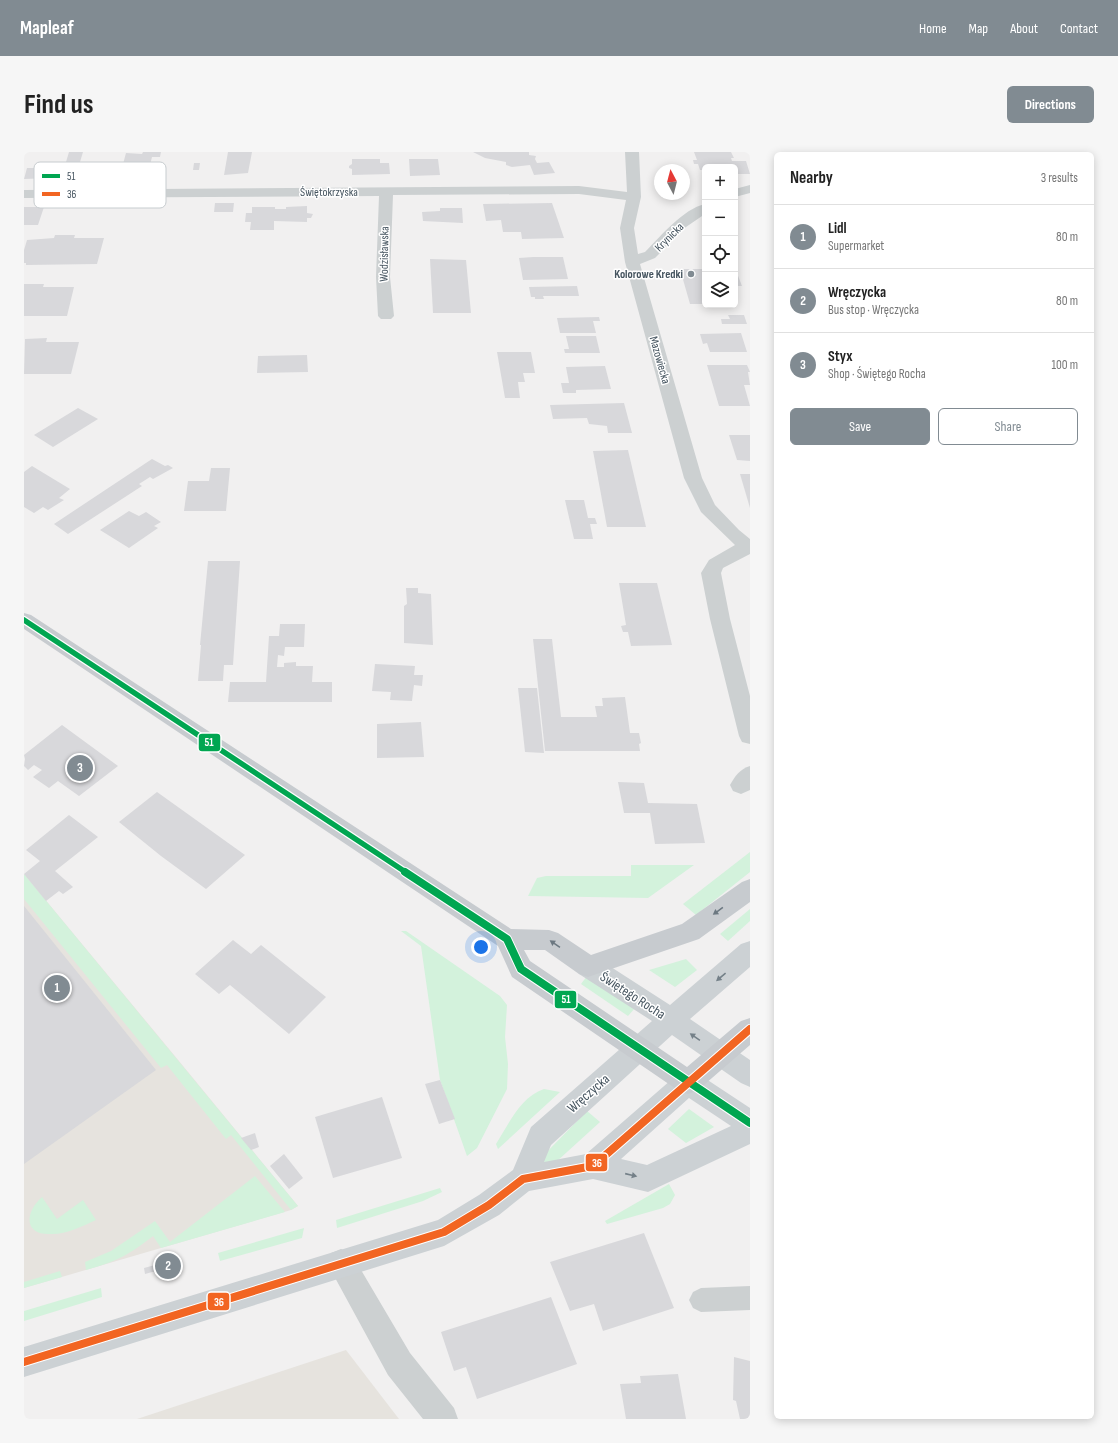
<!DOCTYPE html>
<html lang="en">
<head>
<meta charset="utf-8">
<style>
	body { margin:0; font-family:"Sofia Sans Condensed",sans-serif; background:#f6f6f6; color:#222 }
	.controls { position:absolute; right:12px; top:12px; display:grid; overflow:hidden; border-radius:6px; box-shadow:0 2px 10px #0003 }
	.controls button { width:36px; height:36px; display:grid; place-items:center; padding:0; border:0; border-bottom:1px solid #e0e0e0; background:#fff; color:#222; font:20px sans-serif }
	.compass { position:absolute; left:630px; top:12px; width:36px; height:36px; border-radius:50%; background:#fff; box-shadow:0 2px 10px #0003; rotate:353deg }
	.you { position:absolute; left:457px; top:795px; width:14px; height:14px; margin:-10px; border:3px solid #fff; border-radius:50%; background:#1a73e8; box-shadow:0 0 0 6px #1a73e833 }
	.badge { display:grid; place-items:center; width:26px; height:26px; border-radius:50%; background:#818b92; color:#fff; font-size:13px; font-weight:700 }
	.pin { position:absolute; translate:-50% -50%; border:2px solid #fff; box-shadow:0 1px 4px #0006 }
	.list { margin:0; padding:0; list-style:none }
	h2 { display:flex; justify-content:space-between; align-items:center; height:52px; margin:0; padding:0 16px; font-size:17px }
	h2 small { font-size:13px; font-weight:400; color:#767676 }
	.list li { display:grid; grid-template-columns:26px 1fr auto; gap:12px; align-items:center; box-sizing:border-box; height:64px; padding:0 16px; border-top:1px solid #e0e0e0 }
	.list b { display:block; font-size:15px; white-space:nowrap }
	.list p { margin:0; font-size:13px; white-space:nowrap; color:#767676 }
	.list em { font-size:13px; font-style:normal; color:#767676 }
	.actions { display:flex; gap:8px; padding:12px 16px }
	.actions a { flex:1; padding:9px 0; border:1px solid #818b92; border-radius:6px; text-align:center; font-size:14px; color:#818b92 }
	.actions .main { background:#818b92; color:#fff }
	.icon { flex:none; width:22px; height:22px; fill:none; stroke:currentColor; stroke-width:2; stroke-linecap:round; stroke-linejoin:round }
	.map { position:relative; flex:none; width:726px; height:1267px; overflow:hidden; border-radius:6px }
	header { display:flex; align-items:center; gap:24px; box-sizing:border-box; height:56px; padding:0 20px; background:#818b92; color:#fff }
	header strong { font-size:19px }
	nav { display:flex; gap:22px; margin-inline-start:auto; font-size:14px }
	.intro { display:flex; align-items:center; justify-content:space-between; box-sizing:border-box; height:96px; padding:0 24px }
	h1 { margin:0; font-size:28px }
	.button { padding:10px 18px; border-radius:6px; background:#818b92; color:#fff; font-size:14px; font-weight:700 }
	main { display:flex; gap:24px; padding:0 24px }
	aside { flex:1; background:#fff; border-radius:6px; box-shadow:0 2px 10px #0003 }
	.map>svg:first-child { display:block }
	.commercial { fill:#e6e3de }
	.green { fill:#d3f2dc }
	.building { fill:#d8d8db }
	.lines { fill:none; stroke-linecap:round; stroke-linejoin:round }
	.lane { fill:#ccd0d1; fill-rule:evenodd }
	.street { fill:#ccd0d1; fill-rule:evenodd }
	.secondary { fill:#ccd1d4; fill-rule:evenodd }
	.primary { fill:#c7cbcf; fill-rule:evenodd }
	.bus-1-far1-casing { stroke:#fff; stroke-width:8 }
	.bus-1-casing { stroke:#fff; stroke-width:10 }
	.bus-2-casing { stroke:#fff; stroke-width:10 }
	.bus-1-far1 { stroke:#00a651; stroke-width:5.5 }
	.bus-1 { stroke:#00a651; stroke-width:8 }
	.bus-2 { stroke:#f26522; stroke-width:8 }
	.oneway { fill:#6c7881 }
	.oneway2 { fill:#748088 }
	.poi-dot { fill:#818b92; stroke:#fff; stroke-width:1.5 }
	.labels { text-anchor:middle; stroke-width:3; stroke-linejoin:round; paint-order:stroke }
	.far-street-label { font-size:12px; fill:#45545f; stroke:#fff }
	.far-poi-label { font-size:12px; font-weight:bold; fill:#45545f; stroke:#fff; text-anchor:end }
	.street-label { font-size:14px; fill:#45545f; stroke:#fff }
	.key { fill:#fff; stroke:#c7cccf; stroke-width:1 }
	.key-label { font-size:11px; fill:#45545f }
	.line-badge { stroke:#fff; stroke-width:1.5 }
	.badge-label { font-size:11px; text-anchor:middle; font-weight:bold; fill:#fff }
</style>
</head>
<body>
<header>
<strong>Mapleaf</strong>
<nav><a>Home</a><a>Map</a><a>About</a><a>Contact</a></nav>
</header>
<div class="intro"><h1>Find us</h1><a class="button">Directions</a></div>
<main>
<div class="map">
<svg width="726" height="1267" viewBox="0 0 726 1267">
	<rect width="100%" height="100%" fill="#f1f0f0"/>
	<g class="commercial">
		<path d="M0 722 155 909 274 1054 267 1058 0 1136Z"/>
		<path d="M322 1198 375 1267H113Z"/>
	</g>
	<g class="green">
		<path d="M726 700V720L672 763 659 752Z"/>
		<path d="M607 713H670L624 746 504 744 513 726 522 724H607Z"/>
		<path d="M0 722 274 1054 267 1058 207 983 202 987 143 913 137 916 0 747Z"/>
		<path d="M726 757V769L704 789 696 782Z"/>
		<path d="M377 779H382L476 844 483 853 481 885 484 912 483 937 453 996 443 1004 416 928 397 794Z"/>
		<path d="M662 807 673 818 651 835 625 818Z"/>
		<path d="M563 824 611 856 604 864 557 832Z"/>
		<path d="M520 937 536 940 474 997 472 992C485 972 496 945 520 937Z"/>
		<path d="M665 957 690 975 662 991 644 977Z"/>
		<path d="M563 959 576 970 532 1010 525 1014 514 1009Z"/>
		<path d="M231 1024 261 1060 137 1096 129 1084C105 1103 91 1110 62 1118L61 1110 87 1099 131 1069 146 1090Z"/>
		<path d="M645 1032 651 1043 646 1052 639 1056 583 1072 581 1069Z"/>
		<path d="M416 1036 418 1040 399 1049 313 1076 312 1068Z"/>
		<path d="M18 1045 33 1067 59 1048 72 1068C59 1074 43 1082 28 1082 0 1084 0 1061 18 1045Z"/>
		<path d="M280 1076 278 1086 196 1109 194 1101Z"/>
		<path d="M36 1119 38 1125 0 1136V1130Z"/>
		<path d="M77 1136 78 1145 0 1169V1159Z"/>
	</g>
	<g class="building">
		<path d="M45 0H59L56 10H42Z"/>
		<path d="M119 0H137L136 5H128L125 17H107L108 14 99 12 102 1 118 2Z"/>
		<path d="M204 0H228L224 21 200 23Z"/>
		<path d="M449 0H505V3L512 4 511 7 513 11 525 10 531 21 510 23 506 13 488 15 482 13V10L461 6Z"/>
		<path d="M670 0H707L710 6H707L708 9H722L726 22H712L711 15H681V18H676L674 12H670L669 8H673Z"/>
		<path d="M328 7H356V11H365L366 22 328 23V17L325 16V14L328 12Z"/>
		<path d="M385 7H414L416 23 386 24Z"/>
		<path d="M170 11H176L175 18H169Z"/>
		<path d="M21 14H31L29 21 45 20 42 29H26L27 26 0 27 3 16H20Z"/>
		<path d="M191 51H210L209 60H190Z"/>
		<path d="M528 51 540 86 498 87 497 80H479L477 68 462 69 459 52Z"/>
		<path d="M283 54V61L289 62 287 66H283V70L250 69V78H226L227 70H221L222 61H228V55H251V57H262V55Z"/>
		<path d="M0 55H20L14 73H0Z"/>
		<path d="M416 56H438L439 71 399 69 398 60 416 59Z"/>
		<path d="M31 83H51L50 86H80L73 112 2 113V111H0V98L3 88 30 86Z"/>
		<path d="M509 105H539L544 127 499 128 495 106Z"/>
		<path d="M406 107 442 108 447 161H409Z"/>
		<path d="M656 117H681V152H666Z"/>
		<path d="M711 121H713L718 134H711Z"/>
		<path d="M0 132H20L19 135H50L43 164H0Z"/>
		<path d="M553 134 555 144H519L520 147H511V145H507L505 135Z"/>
		<path d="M704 163H720L723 172H698L697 167H706Z"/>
		<path d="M575 165 576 169H569L572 181H536L533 166Z"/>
		<path d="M717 181 723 200H686L683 191 679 192 676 182Z"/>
		<path d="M542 184H572L576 201H541L540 197H545Z"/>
		<path d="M23 186 22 190H55L47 222H0L1 187Z"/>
		<path d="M473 200H507L511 221H499L501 230H494L496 246H481Z"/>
		<path d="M283 203 284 220 233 221 234 204Z"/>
		<path d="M683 213H723L726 220H724L726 233H720L726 254H695Z"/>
		<path d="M581 214 587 237 552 238V241H539L537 231H545L542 215Z"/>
		<path d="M600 251 608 281H584L583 274 565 272 563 266 529 267 526 253Z"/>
		<path d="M54 256 74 267 29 295 10 283Z"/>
		<path d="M705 283H726V309L713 308Z"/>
		<path d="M604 298 622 375H583L569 299Z"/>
		<path d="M128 307 141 314 144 313 149 316 129 327 126 325 115 332 118 334 44 382 30 372Z"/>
		<path d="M8 314 46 337 35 346 40 348 24 358 19 355 10 361 0 355V320Z"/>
		<path d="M187 316H206L202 359H160L164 329H185Z"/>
		<path d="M716 322H726V356Z"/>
		<path d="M541 348H560L564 366H571L573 372H566L569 387H550Z"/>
		<path d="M105 359 115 364 122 360 137 370 130 374 134 376 105 396 76 378Z"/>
		<path d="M184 409H216L209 513H200L199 529H174L177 493H176Z"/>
		<path d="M595 431H633L648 493 607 494 604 480H599L597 474 602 473Z"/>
		<path d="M382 436H394V441L407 442 409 493 380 491V454L383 452Z"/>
		<path d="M256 472H281L280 495H261L260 504 254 503 253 515H260V511L272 510V514H289L288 530H308V550H204L206 530H242L245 484H255Z"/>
		<path d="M509 487H528L537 565H573L571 554H579L578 546 601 545 606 581H615L617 591 615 592 616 599H521Z"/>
		<path d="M351 512 391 514 390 523H399L398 534 390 533 388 549 366 548 367 540 348 539Z"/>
		<path d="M494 536H513L520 601 501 600Z"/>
		<path d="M397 570 400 605 353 606V572Z"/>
		<path d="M38 573 94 614 55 644 34 629 25 636 9 625 18 618 10 613 4 618 0 614 1 607 0 603Z"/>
		<path d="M594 630 620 631 624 651 673 652 681 691 631 692 626 661H600Z"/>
		<path d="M133 640 221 703 182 737 137 704 95 670Z"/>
		<path d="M45 663 74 685 31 719 49 735 39 742 35 739 22 749 0 722 16 709 2 698Z"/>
		<path d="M0 754 132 918 0 1012Z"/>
		<path d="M209 788 227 802 237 793 302 845 265 882 206 833 195 842 171 822Z"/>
		<path d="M416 928 431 967 415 972 401 932Z"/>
		<path d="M358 945 378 1006 309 1026 291 965Z"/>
		<path d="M231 981 235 995 227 998 217 986Z"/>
		<path d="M260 1002 279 1026 265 1037 246 1014Z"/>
		<path d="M620 1081 650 1156 579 1179 570 1152 546 1159 526 1110Z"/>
		<path d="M149 1108 150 1114 121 1122 120 1116Z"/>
		<path d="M527 1145 553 1212 453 1247 442 1215 430 1219 417 1180Z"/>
		<path d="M710 1205 726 1209V1267H716L712 1249 709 1248Z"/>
		<path d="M654 1222 662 1267H602L596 1232 617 1231 616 1224Z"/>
	</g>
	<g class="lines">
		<path class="lane" d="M726 1134V1158L677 1160 669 1156 665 1148 669 1140 677 1136Z"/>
		<g class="street">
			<path d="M601 0H615L617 45 610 76 614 102 621 100C637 84 659 57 681 52V62L662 75 631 106 616 112 678 326 691 353 715 378 726 387V402L699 416 697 421 706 467 726 544V592L718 590 715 584 686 467 677 421 685 408 711 393 677 360 660 326 601 110 596 76 602 48 555 42 369 43 366 125 370 164 367 167H357L354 164 352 125 355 44 0 46V38L555 34 603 40Z"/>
			<path d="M726 33V41L711 45V37Z"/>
			<path d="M726 614V638L717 642 709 639 706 633C711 624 716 617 726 614Z"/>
			<path d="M317 1097 327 1101 386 1201 430 1256 434 1267H399L364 1223 303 1111 307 1101Z"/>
		</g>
		<path class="secondary" d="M726 789V815L666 867 726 908V935L717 931 648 883 527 993 520 1010 562 1002 655 921 664 918 673 921 726 956V992L624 1040 569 1027 505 1039 475 1063 420 1094 0 1225V1195L414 1068 455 1043 489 1018 507 975 628 869 555 822 552 814 555 806 564 803 573 806 646 853 717 792ZM665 946 707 974 623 1013 597 1007Z"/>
		<path class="primary" d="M0 461 7 463 487 777 525 778 534 781 567 803 658 772 718 730 726 727V750L675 787 564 825 555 822 521 798H500L506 809 663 915 717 869 726 866V893L673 939 664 942 655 939 488 825 474 794 0 477Z"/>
		<g class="bus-1-far1-casing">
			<path id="bus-1-far1" d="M0 468 383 721"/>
		</g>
		<g class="bus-1-casing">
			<path id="bus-1" d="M381 720 483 787 497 817 726 971"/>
		</g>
		<g class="bus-2-casing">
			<path id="bus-2" d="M0 1210 420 1080 465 1053 499 1027 569 1014 726 877"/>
		</g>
		<use href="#bus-1-far1" class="bus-1-far1"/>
		<use href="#bus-1" class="bus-1"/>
		<use href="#bus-2" class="bus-2"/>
	</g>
	<defs><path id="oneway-solid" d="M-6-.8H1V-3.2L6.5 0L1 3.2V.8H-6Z"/></defs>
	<g class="oneway">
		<use href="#oneway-solid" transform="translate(694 759) rotate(144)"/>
		<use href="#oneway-solid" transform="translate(531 792) rotate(-146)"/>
	</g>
	<g class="oneway2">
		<use href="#oneway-solid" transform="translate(697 825) rotate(140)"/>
		<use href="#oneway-solid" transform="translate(671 885) rotate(-145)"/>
		<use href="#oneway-solid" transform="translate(607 1023) rotate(13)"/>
	</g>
	<circle class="poi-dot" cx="667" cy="122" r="4"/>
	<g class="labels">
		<g class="far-street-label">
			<text x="305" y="44">Świętokrzyska</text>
			<text transform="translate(645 85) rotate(-45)" y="4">Krynicka</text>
			<text transform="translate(360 102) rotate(-89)" y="4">Wodzisławska</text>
			<text transform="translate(636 208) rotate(74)" y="4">Mazowiecka</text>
		</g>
		<g class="far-poi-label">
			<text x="659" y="126">Kolorowe Kredki</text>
		</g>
		<g class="street-label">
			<text transform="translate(609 843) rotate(33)" y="5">Świętego Rocha</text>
			<text transform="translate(564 941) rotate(-41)" y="5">Wręczycka</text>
		</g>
	</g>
	<rect x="10" y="10" width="132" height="46" rx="6" class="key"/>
	<rect x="18" y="22" width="18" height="4" fill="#00a651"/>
	<rect x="18" y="40" width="18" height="4" fill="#f26522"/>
	<g class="key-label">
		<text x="43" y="28">51</text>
		<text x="43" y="46">36</text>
	</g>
	<g class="line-badge">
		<rect x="174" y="581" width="23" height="19" rx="4" fill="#00a651"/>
		<rect x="530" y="838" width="23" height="19" rx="4" fill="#00a651"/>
		<rect x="561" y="1001" width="23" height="19" rx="4" fill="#f26522"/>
		<rect x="183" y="1140" width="23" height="19" rx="4" fill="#f26522"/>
	</g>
	<g class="badge-label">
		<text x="185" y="594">51</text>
		<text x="542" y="851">51</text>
		<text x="573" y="1015">36</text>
		<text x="195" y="1154">36</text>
	</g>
</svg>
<div class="controls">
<button>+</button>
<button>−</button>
<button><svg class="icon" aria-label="locate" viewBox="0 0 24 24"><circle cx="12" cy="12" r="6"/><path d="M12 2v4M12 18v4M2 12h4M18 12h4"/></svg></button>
<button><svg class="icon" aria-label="layers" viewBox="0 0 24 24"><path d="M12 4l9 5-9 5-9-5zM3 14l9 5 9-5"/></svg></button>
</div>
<svg class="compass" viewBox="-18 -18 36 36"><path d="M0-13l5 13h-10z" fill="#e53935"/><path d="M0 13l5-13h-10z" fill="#767676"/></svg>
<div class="you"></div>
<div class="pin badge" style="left:33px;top:836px">1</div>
<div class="pin badge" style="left:144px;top:1114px">2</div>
<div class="pin badge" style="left:56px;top:616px">3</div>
</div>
<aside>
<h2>Nearby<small>3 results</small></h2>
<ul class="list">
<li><span class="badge">1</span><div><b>Lidl</b><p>Supermarket</p></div><em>80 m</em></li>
<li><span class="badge">2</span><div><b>Wręczycka</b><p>Bus stop · Wręczycka</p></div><em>80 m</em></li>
<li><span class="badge">3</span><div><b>Styx</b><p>Shop · Świętego Rocha</p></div><em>100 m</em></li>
</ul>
<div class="actions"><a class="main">Save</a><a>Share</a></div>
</aside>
</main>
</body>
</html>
